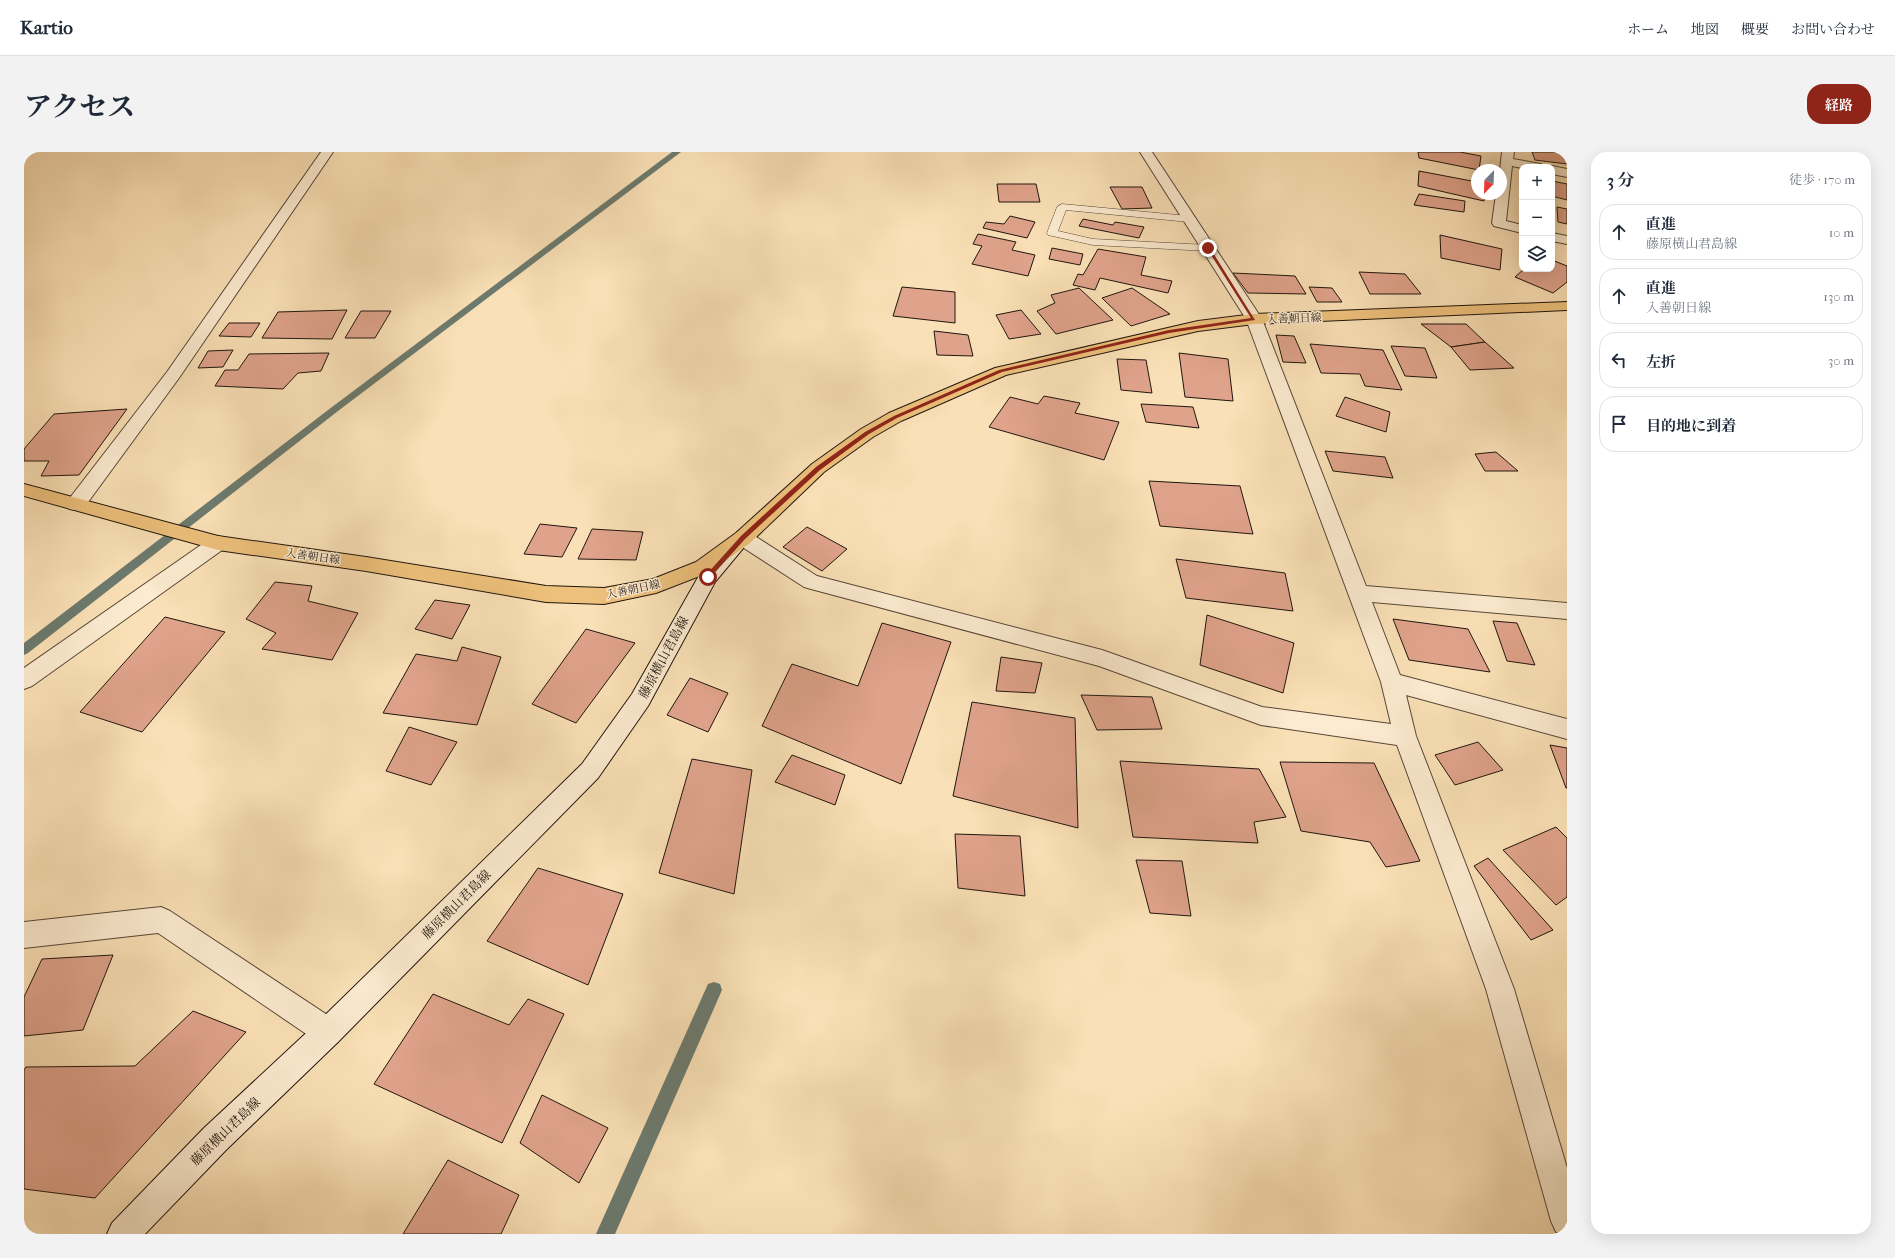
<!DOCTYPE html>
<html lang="ja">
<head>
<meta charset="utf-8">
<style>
	body { margin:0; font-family:"IM FELL French Canon","Noto Serif JP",serif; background:#f2f2f3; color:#1f2937 }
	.controls { position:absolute; right:12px; top:12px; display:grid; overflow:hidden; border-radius:8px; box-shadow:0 4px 16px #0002 }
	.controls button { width:36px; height:36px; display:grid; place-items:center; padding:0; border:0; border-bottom:1px solid #e0e1e3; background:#fff; color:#1f2937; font:20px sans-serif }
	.compass { position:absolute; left:1447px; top:12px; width:36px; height:36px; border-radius:50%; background:#fff; box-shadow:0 4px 16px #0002; rotate:203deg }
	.stop { position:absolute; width:12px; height:12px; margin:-9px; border:3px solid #8f2418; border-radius:50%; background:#fff }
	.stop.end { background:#8f2418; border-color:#fff; box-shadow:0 1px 4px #0008 }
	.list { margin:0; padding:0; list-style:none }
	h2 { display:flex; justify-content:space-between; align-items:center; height:52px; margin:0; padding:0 16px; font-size:17px }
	h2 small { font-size:13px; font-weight:400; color:#747a83 }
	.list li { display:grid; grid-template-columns:26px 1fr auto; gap:12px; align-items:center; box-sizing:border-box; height:56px; margin:0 8px 8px; padding:0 8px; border:1px solid #e0e1e3; border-radius:16px }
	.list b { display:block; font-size:15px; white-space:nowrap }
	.list p { margin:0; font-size:13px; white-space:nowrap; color:#747a83 }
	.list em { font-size:13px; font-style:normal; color:#747a83 }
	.icon { flex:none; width:22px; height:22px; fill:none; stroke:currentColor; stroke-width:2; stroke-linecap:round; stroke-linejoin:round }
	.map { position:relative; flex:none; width:1543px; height:1082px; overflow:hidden; border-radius:16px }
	header { display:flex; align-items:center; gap:24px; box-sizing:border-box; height:56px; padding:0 20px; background:#fff; border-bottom:1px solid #e0e1e3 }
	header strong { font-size:19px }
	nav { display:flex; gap:22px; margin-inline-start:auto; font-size:14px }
	.intro { display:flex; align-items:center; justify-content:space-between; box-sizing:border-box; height:96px; padding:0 24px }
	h1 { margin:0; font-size:28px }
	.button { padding:10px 18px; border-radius:16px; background:#8f2418; color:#fff; font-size:14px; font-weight:700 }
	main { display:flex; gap:24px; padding:0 24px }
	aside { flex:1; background:#fff; border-radius:16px; box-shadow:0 4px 16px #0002 }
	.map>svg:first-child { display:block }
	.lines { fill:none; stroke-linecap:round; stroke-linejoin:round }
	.stream { fill:#6c7a6e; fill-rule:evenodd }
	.building { fill:#dfa38b; stroke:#20160e }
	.lane-casing { stroke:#564838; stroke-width:1 }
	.street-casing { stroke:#564838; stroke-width:2 }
	.secondary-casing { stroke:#20160e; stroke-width:2 }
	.primary-casing { stroke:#20160e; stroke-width:2 }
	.lane { fill:#fcebd0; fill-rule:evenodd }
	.street { fill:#fcebd0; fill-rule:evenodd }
	.secondary { fill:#fcebd0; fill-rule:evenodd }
	.primary { fill:#edc07b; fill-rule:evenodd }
	.route { fill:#8f2418 }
	.labels { text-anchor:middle; stroke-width:3; stroke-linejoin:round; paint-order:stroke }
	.far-street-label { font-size:11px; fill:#20160e; stroke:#fcebd0 }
	.street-label { font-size:13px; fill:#20160e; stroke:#fcebd0 }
</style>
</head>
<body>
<header>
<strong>Kartio</strong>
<nav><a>ホーム</a><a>地図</a><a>概要</a><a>お問い合わせ</a></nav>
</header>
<div class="intro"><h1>アクセス</h1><a class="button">経路</a></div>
<main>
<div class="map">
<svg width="1543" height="1082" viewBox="0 0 1543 1082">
	<rect width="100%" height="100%" fill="#fae0b6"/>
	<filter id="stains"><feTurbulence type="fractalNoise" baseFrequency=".005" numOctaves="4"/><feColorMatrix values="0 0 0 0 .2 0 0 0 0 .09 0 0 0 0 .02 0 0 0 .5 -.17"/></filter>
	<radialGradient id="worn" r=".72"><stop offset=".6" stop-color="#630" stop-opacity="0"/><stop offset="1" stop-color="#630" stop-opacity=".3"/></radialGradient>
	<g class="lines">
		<g class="stream">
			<path d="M648 0H657L314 259 4 501 0 503V491L308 255Z"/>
			<path d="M690 830 696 832 698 838 591 1082H572L684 832Z"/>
		</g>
	</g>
	<g class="building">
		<path d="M1394 0H1436L1457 4 1455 18 1395 6Z"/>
		<path d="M1508 0H1543V12L1511 8Z"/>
		<path d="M1395 19 1453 30V42H1461L1460 49 1394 34Z"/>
		<path d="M1528 29 1543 32V48L1528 44Z"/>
		<path d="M973 32H1012L1016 50H975Z"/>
		<path d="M1086 35H1118L1128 56 1098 57Z"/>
		<path d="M1395 42 1441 49 1440 60 1390 53Z"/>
		<path d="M1533 55 1543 57V72L1534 70Z"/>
		<path d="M986 64 1011 70 1003 86 959 76 962 70 980 72Z"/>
		<path d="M1059 67 1089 73 1091 70 1120 75 1115 86 1055 74Z"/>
		<path d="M954 82 992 90 988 98 1011 103 1004 124 948 112 958 94 949 92Z"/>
		<path d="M1416 83 1478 97 1476 118 1417 106Z"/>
		<path d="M1028 96 1059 102 1056 113 1025 107Z"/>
		<path d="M1074 97 1122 105 1117 123 1148 129 1144 141 1076 126 1071 138 1049 133 1054 122 1059 123Z"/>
		<path d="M1528 108 1543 114V130L1529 141 1491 125 1500 117H1528Z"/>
		<path d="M1335 120 1381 122 1397 142H1346Z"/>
		<path d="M1209 121 1271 124 1282 142 1224 141Z"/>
		<path d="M878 135 931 140V171L869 164Z"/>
		<path d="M1285 135 1308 136 1318 150H1293Z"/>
		<path d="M1055 136 1089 168 1032 182 1013 159 1031 151 1027 143Z"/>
		<path d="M1108 136 1146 162 1107 174 1078 146Z"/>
		<path d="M323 158 308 187 238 186 254 160Z"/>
		<path d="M997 158 1017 182 985 187 972 163Z"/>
		<path d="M337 159H367L351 186H321Z"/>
		<path d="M205 171H236L227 185 195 184Z"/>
		<path d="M1397 172H1442L1461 190 1427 195Z"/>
		<path d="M910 179 944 183 949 204 913 203Z"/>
		<path d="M1252 183 1270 184 1282 211 1259 210Z"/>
		<path d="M1461 190 1490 216 1446 218 1427 195Z"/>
		<path d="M1286 192 1359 198 1378 238 1341 234 1336 222 1297 221Z"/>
		<path d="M1367 194 1401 196 1413 226 1381 224Z"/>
		<path d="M209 198 199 215 174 216 184 199Z"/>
		<path d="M305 201 297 219 274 221 259 237 191 234 201 218H214L225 202Z"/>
		<path d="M1155 201 1204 207 1209 249 1161 245Z"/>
		<path d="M1093 207 1122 208 1128 241 1097 238Z"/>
		<path d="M1020 244 1056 251 1051 261 1095 270 1080 308 965 275 986 245 1014 252Z"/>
		<path d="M1321 245 1366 260 1362 280 1312 264Z"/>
		<path d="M1117 252 1169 255 1175 276 1122 270Z"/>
		<path d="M103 257 55 323 17 324 25 309H0V297L30 262Z"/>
		<path d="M1301 299 1361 305 1369 326 1309 319Z"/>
		<path d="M1472 300 1494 319H1461L1451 302Z"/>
		<path d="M1125 329 1216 334 1229 382 1136 374Z"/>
		<path d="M516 372 553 376 538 405 500 402Z"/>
		<path d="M783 375 823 397 798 419 759 395Z"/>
		<path d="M568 377 619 380 612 408 554 407Z"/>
		<path d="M1152 407 1261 421 1269 459 1162 446Z"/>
		<path d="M251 430 288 434 284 449 334 461 308 508 238 497 252 481 222 467Z"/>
		<path d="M411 448 446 453 428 487 391 477Z"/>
		<path d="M1183 463 1270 491 1259 541 1176 513Z"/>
		<path d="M141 465 201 480 118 580 56 560Z"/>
		<path d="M1369 467 1444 477 1466 520 1385 508Z"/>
		<path d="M1469 469 1493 471 1511 513 1483 509Z"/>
		<path d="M858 471 927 490 877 632 738 574 768 512 834 534Z"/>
		<path d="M562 477 611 491 552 571 508 552Z"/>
		<path d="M438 495 477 505 453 573 359 561 392 502 433 509Z"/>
		<path d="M977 505 1018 511 1011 541 972 539Z"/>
		<path d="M666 526 704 541 684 580 643 563Z"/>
		<path d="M1057 543 1128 545 1138 577 1073 578Z"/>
		<path d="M948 550 1051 566 1054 676 929 644Z"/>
		<path d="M385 575 433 590 407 633 362 619Z"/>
		<path d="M1454 590 1479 618 1431 633 1411 603Z"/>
		<path d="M1526 593 1543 596V636H1542Z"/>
		<path d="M768 603 821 623 811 653 751 630Z"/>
		<path d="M668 607 728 618 710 742 635 721Z"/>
		<path d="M1096 609 1235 617 1262 665 1230 670 1234 691 1109 685Z"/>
		<path d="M1256 610 1350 611 1396 709 1362 715 1346 690 1277 679Z"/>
		<path d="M1532 675 1543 686V745L1532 753 1479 698Z"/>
		<path d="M931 682 996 684 1001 744 934 736Z"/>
		<path d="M1464 706 1529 778 1507 788 1450 714Z"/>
		<path d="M1112 708 1158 709 1167 764 1126 761Z"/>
		<path d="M514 716 599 742 564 833 463 789Z"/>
		<path d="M89 803 59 878 0 884V845L18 807Z"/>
		<path d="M409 842 485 873 504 847 540 862 478 991 350 932Z"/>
		<path d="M169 859 222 880 71 1046 0 1037V918L2 915 111 914Z"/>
		<path d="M518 943 584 976 555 1031 496 991Z"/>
		<path d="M424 1008 495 1043 477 1082H379Z"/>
	</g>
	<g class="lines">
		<g class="lane-casing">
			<path id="lane" d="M1038 52 1165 64 1170 67 1165 70 1042 58 1034 79 1069 87 1184 93 1189 96 1184 99 1069 93 1024 83 1023 81 1033 55Z"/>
		</g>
		<g class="street-casing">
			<g id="street">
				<path d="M297 0H309L155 226 59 357 52 358 45 357 43 352 45 347 143 220Z"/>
				<path d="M1116 0H1128L1238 167 1342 434 1543 451V467L1348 450 1376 523 1543 567V587L1382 543 1392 584 1490 837 1543 1016V1082L1532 1080 1527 1069 1462 837 1373 593 1237 573 1075 514 787 437 780 435 712 391 709 386 712 381 719 379 726 381 793 424 1078 498 1238 555 1367 572 1357 530 1222 167Z"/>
				<path d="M1478 0H1490L1489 7 1517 12 1519 15 1498 16 1488 14 1482 69 1498 73V81L1470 74 1468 71 1472 42H1477V18H1476Z"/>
				<path d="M1528 14 1543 17V25L1528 22V15H1525Z"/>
				<path d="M1528 81 1543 84V92L1528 89Z"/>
				<path d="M194 384 201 386 204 391 201 396 8 534 0 537V516L187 386Z"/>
				<path d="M137 755 146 759 314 870 318 880 314 890 304 894 294 890 134 781 0 796V770Z"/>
			</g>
		</g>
		<g class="secondary-casing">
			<path id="secondary" d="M711 387 718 389 721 394 691 430 624 554 574 626 314 890 202 998 121 1082H83L88 1071 180 976 294 870 558 612 608 542 677 420 704 389Z"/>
		</g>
		<g class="primary-casing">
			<path id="primary" d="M1543 150V158L1230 172 1174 179 982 223 877 269 849 285 800 320 726 391 686 420 632 441 580 452 522 450 342 419 194 398 0 344V332L194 384 342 405 522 434 580 436 629 427 672 410 712 381 788 312 837 277 865 261 971 216 1174 169 1230 162Z"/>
		</g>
		<use href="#lane" class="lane"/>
		<use href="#street" class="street"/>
		<use href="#secondary" class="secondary"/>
		<use href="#primary" class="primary"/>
	</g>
	<path class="route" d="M1182 95 1186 96 1231 168 1145 181 978 220 873 266 845 282 796 318 721 387 686 426H682V423L717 384 792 315 841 280 870 264 975 218 1145 178 1227 166Z"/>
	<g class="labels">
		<g class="far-street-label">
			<text transform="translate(1270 166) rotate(-2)" y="4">入善朝日線</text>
			<text transform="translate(289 404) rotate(8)" y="4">入善朝日線</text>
			<text transform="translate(609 437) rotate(-12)" y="4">入善朝日線</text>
		</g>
		<g class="street-label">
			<text transform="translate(639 505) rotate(-62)" y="5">藤原横山君島線</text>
			<text transform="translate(432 752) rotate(-45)" y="5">藤原横山君島線</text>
			<text transform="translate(201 979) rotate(-44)" y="5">藤原横山君島線</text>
		</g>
	</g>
	<rect width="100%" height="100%" filter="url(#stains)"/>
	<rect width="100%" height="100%" fill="url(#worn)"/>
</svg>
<div class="controls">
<button>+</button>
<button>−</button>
<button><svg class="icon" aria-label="layers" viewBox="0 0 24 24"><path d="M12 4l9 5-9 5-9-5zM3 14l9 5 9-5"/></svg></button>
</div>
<svg class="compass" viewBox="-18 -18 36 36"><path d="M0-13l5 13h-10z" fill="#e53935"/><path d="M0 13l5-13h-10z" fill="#747a83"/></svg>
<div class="stop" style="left:684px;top:425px"></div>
<div class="stop end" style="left:1184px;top:96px"></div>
</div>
<aside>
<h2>3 分<small>徒歩 · 170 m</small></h2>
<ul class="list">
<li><svg class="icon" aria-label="ahead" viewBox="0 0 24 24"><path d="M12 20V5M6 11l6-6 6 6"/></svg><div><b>直進</b><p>藤原横山君島線</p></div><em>10 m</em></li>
<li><svg class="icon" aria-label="ahead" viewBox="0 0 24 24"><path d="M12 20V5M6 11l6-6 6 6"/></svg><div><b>直進</b><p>入善朝日線</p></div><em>130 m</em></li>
<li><svg class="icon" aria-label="left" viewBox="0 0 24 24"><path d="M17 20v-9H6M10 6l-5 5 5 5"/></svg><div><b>左折</b></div><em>30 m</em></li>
<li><svg class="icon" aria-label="arrive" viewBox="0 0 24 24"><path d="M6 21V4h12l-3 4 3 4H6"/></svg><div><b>目的地に到着</b></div></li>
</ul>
</aside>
</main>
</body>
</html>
